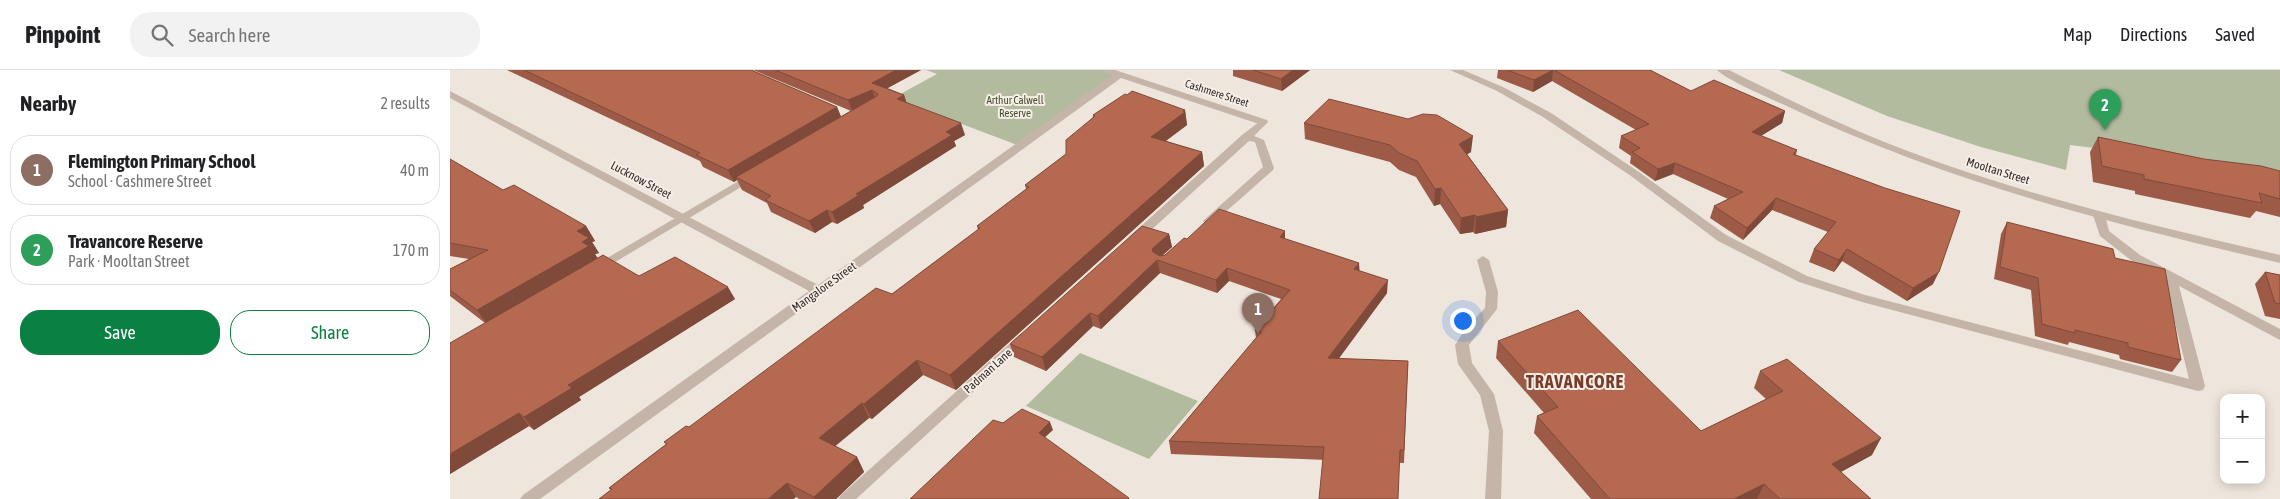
<!DOCTYPE html>
<html lang="en">
<head>
<meta charset="utf-8">
<style>
	body { margin:0; font-family:"Asap Condensed",sans-serif; background:#f2f2f2; color:#202124 }
	.controls { position:absolute; right:15px; bottom:15px; display:grid; overflow:hidden; border-radius:10px; box-shadow:0 2px 12px #0003 }
	.controls button { width:45px; height:45px; display:grid; place-items:center; padding:0; border:0; border-bottom:1px solid #e0e0e0; background:#fff; color:#202124; font:25px sans-serif }
	.you { position:absolute; left:1012px; top:250px; width:18px; height:18px; margin:-12px; border:4px solid #fff; border-radius:50%; background:#1a73e8; box-shadow:0 0 0 8px #1a73e833 }
	.badge { display:grid; place-items:center; width:32px; height:32px; border-radius:50%; background:#0b8043; color:#fff; font-size:16px; font-weight:700 }
	.pin { position:absolute; translate:-50% -41px; filter:drop-shadow(0 1px 2px #0008) }
	.pin::after { content:''; position:absolute; top:26px; width:18px; height:15px; background:inherit; clip-path:polygon(0 0,100% 0,50% 100%) }
	.list { margin:0; padding:0; list-style:none }
	h2 { display:flex; justify-content:space-between; align-items:center; height:65px; margin:0; padding:0 20px; font-size:21px }
	h2 small { font-size:16px; font-weight:400; color:#757577 }
	.list li { display:grid; grid-template-columns:32px 1fr auto; gap:15px; align-items:center; box-sizing:border-box; height:70px; margin:0 10px 10px; padding:0 10px; border:1px solid #e0e0e0; border-radius:20px }
	.list b { display:block; font-size:19px; white-space:nowrap }
	.list p { margin:0; font-size:16px; white-space:nowrap; color:#757577 }
	.list em { font-size:16px; font-style:normal; color:#757577 }
	.actions { display:flex; gap:10px; padding:15px 20px }
	.actions a { flex:1; padding:11px 0; border:1px solid #0b8043; border-radius:20px; text-align:center; font-size:18px; color:#0b8043 }
	.actions .main { background:#0b8043; color:#fff }
	.icon { flex:none; width:28px; height:28px; fill:none; stroke:currentColor; stroke-width:2; stroke-linecap:round; stroke-linejoin:round }
	.map { position:relative; flex:none; width:1830px; height:429px; overflow:hidden }
	header { display:flex; align-items:center; gap:30px; box-sizing:border-box; height:70px; padding:0 25px; background:#fff; border-bottom:1px solid #e0e0e0 }
	header strong { font-size:24px }
	nav { display:flex; gap:28px; margin-inline-start:auto; font-size:18px }
	.search { width:350px; height:45px; background:#f2f2f2; display:flex; align-items:center; gap:12px; box-sizing:border-box; padding:0 18px; border-radius:20px; color:#757577; font-size:19px }
	main { display:flex }
	aside { flex:1; background:#fff }
	.map>svg:first-child { display:block }
	.green { fill:#b2bb9e }
	.lines { fill:none; stroke-linecap:round; stroke-linejoin:round }
	.lane { fill:#c5b5a9; fill-rule:evenodd }
	.street { fill:#c5b5a9; fill-rule:evenodd }
	.wall { fill:#9d5a46 }
	.shaded-wall { fill:#7f4a39 }
	.building { fill:#b66951; stroke:#7f4a39 }
	.labels { text-anchor:middle; stroke-width:4; stroke-linejoin:round; paint-order:stroke }
	.far-street-label { font-size:11px; fill:#332b28; stroke:#f7efe7 }
	.far-park-label { font-size:11px; fill:#434e2f; stroke:#f7efe7 }
	.street-label { font-size:12px; fill:#332b28; stroke:#f7efe7 }
	.district-label { font-size:18px; font-weight:bold; letter-spacing:1px; fill:#783c2b; stroke:#f7efe7 }
</style>
</head>
<body>
<header>
<strong>Pinpoint</strong>
<div class="search"><svg class="icon" aria-label="search" viewBox="0 0 24 24"><circle cx="10" cy="10" r="6"/><path d="M15 15l6 6"/></svg>Search here</div>
<nav><a>Map</a><a>Directions</a><a>Saved</a></nav>
</header>
<main>
<aside>
<h2>Nearby<small>2 results</small></h2>
<ul class="list">
<li><span class="badge" style="background:#8d6e63">1</span><div><b>Flemington Primary School</b><p>School · Cashmere Street</p></div><em>40 m</em></li>
<li><span class="badge" style="background:#2e9e5b">2</span><div><b>Travancore Reserve</b><p>Park · Mooltan Street</p></div><em>170 m</em></li>
</ul>
<div class="actions"><a class="main">Save</a><a>Share</a></div>
</aside>
<div class="map">
<svg width="1830" height="429" viewBox="0 0 1830 429">
	<rect width="100%" height="100%" fill="#eee5dc"/>
	<g class="green">
		<path d="M476 0H656L669 5 570 76 443 28 487 4Z"/>
		<path d="M1329 0H1830V101L1620 75 1616 100 1531 77 1437 46Z"/>
		<path d="M630 283 748 331 699 389 576 336Z"/>
	</g>
	<g class="lines">
		<g class="lane">
			<path d="M1000 0H1013L1053 17 1101 43 1189 102 1276 165 1357 206 1415 225 1739 309 1714 208 1682 191 1650 166 1643 145 1649 142 1655 145 1659 161 1690 185 1830 259V270L1729 216 1755 316 1753 320 1748 321 1412 232 1349 212 1268 171 1181 106 1093 47 1047 21Z"/>
			<path d="M813 49 818 52 804 66 814 70 824 98 823 100 763 153H755L753 151 755 149 813 97 805 72 799 71 688 172H680L678 169 680 166 792 65Z"/>
			<path d="M304 102 308 103 309 105 308 107 150 201 146 202 140 198Z"/>
			<path d="M1033 186 1039 190 1048 222 1047 239 1019 275 1022 293 1044 324 1053 361 1051 429H1035L1039 361 1030 325 1008 294 1005 275 1016 258 1035 238 1036 222 1027 190Z"/>
			<path d="M574 263 579 265 581 268 579 271 406 429H388L391 425 569 265Z"/>
		</g>
		<g class="street">
			<path d="M651 0H665L817 50 818 52 813 55 809 54 671 8 90 429H70L73 425 359 221 0 28V21L368 215 662 5Z"/>
			<path d="M1267 0H1279C1337 29 1395 57 1455 80 1577 126 1703 156 1830 185V193C1663 154 1496 112 1341 38 1324 30 1278 11 1267 0Z"/>
		</g>
	</g>
	<g class="wall">
		<path d="M57 0H301L387 37 391 47 401 41 303 0H471L437 18 454 25 456 32 515 65 504 71 506 76 413 135 414 138 387 154 382 152 365 163 321 142 317 133 292 120 287 110 284 112 253 97 250 91Z"/>
		<path d="M783 0H860L832 21 783 6Z"/>
		<path d="M1048 0H1200L1241 21 1335 41 1332 53 1311 66 1347 80 1346 85 1483 214 1457 231 1392 191 1384 202 1359 192 1364 179 1378 162 1322 140 1293 170 1260 148 1264 136 1278 129 1223 104 1205 111 1180 93 1181 86 1169 78 1171 66 1186 60 1102 11 1083 22 1047 8Z"/>
		<path d="M735 40 737 55 716 71 752 82 754 96 506 320 473 305 422 349 419 348 385 376 407 387 414 402 386 429H349L346 427 161 420 159 418 210 379 216 374 214 372 239 357 442 224 528 160 527 156 576 119 575 115 616 84 643 47V45Z"/>
		<path d="M854 53 1021 82 1017 84 1058 140 1056 157 1025 164 1023 162 1010 164 990 134 984 136 966 107 949 100 940 92 855 69Z"/>
		<path d="M1648 67 1754 89 1830 101V147L1806 141 1800 148 1685 124V121L1643 112 1640 82Z"/>
		<path d="M0 89 53 120 136 156 145 171 142 172 149 183 145 184 147 188 189 206 285 229 129 327 131 330 84 360 79 356 0 404 35 253 0 226V199L19 189 0 186Z"/>
		<path d="M1557 152 1665 188 1731 290 1722 302 1670 289 1669 285 1619 272 1618 275 1585 266 1581 220 1544 209 1551 164Z"/>
		<path d="M835 161V169L909 201 937 223 888 289 958 291 954 393 721 384 719 371 806 268 805 260 831 229 779 211 767 223 710 203 651 259 643 256 596 301 564 287 560 274 719 164 722 177 711 186 715 185 737 169Z"/>
		<path d="M1815 202 1830 205V249L1815 246 1805 214Z"/>
		<path d="M1048 271 1251 361 1316 329 1304 318 1310 301 1422 385 1391 402 1421 429H1141L1084 363 1087 346 1094 343 1046 288Z"/>
	</g>
	<g class="shaded-wall">
		<path d="M446 0H471L427 24 422 13Z"/>
		<path d="M843 0H860L832 21 831 9Z"/>
		<path d="M1103 0 1102 11 1083 22 1084 10Z"/>
		<path d="M422 20 426 31 403 42 398 30Z"/>
		<path d="M454 25 458 37 447 29Z"/>
		<path d="M387 37 392 49 286 107 287 110 284 112 278 100Z"/>
		<path d="M735 40 737 55 703 80 701 67Z"/>
		<path d="M1335 41 1332 53 1299 73 1302 62Z"/>
		<path d="M511 53 515 65 504 71 506 76 413 135 414 138 387 154 382 142 406 124 496 62Z"/>
		<path d="M1023 66 1021 82 1008 90 1009 74Z"/>
		<path d="M752 82 754 96 506 320 500 305Z"/>
		<path d="M1225 93 1223 104 1205 111 1208 99Z"/>
		<path d="M991 118 990 134 984 136 985 119Z"/>
		<path d="M1326 128 1322 140 1293 170 1297 158Z"/>
		<path d="M377 140 382 152 365 163 359 151Z"/>
		<path d="M1058 140 1056 157 1025 164 1026 147Z"/>
		<path d="M1025 145 1023 162 1010 164 1011 148Z"/>
		<path d="M136 156 145 171 142 172 149 183 145 184 149 190 38 255 27 240 127 161Z"/>
		<path d="M835 161V174L830 167Z"/>
		<path d="M719 164 722 177 705 192 707 190 710 203 651 259 648 246 702 179Z"/>
		<path d="M1397 179 1392 191 1384 202 1389 190Z"/>
		<path d="M909 193 910 206 904 199Z"/>
		<path d="M777 198 779 211 767 223 766 210Z"/>
		<path d="M1489 202 1483 214 1457 231 1463 218Z"/>
		<path d="M938 210 937 223 879 302 878 288Z"/>
		<path d="M278 217 285 229 129 327 131 330 84 360 74 347 118 315Z"/>
		<path d="M640 243 643 256 596 301 592 287Z"/>
		<path d="M467 290 473 305 422 349 414 334Z"/>
		<path d="M412 333 419 348 377 383 369 368Z"/>
		<path d="M69 343 79 356 0 404V384Z"/>
		<path d="M600 352 603 360 592 370 589 363Z"/>
		<path d="M1431 368 1422 385 1374 411 1382 394Z"/>
		<path d="M407 387 414 402 386 429H365L364 427Z"/>
		<path d="M337 413 346 427 344 429H318Z"/>
		<path d="M1314 414 1307 429H1284Z"/>
	</g>
	<g class="building">
		<path d="M74 0H301L387 37 278 100 246 85 250 83Z"/>
		<path d="M325 0H446L422 13 454 25 447 29 511 53 496 62 502 65 406 124 409 125 382 142 377 140 359 151 315 130 321 126 286 107 427 26 428 24 422 20 398 30Z"/>
		<path d="M803 0H843L831 9Z"/>
		<path d="M1057 0H1103L1084 10Z"/>
		<path d="M1104 0H1200L1241 21 1264 10 1335 41 1302 62 1347 80 1343 84 1435 118 1510 141 1489 202 1463 218 1397 179 1389 190 1364 179 1386 152 1326 128 1297 158 1264 136 1293 122 1225 93 1208 99 1182 82 1190 78 1171 66 1199 54Z"/>
		<path d="M682 21 735 40 733 41 735 42 701 67 752 82 500 305 467 290 414 334 412 333 369 368 407 387 364 427 337 413 318 429H149L162 419 159 418 210 379 217 374 214 372 236 356 239 357 426 218 442 224 530 158 527 156 579 117 575 115 616 84V70L645 46 643 45 675 24 677 25Z"/>
		<path d="M879 29 958 49 973 44 987 45 1023 66 1009 74 1058 140 1026 147 1025 145 1011 148 991 118 985 119 967 91 949 83 940 75 854 53Z"/>
		<path d="M1648 67 1754 89 1811 96 1830 101V129L1809 123 1812 133 1694 109V105L1652 96Z"/>
		<path d="M0 89 53 120 64 115 136 156 127 161 139 168 132 172 139 176 27 240 0 220V199L38 180 0 173Z"/>
		<path d="M769 139 835 161 830 167 909 193 904 199 938 210 878 288 958 291 954 380H950L948 429H869L874 377 719 371 811 262 805 260 840 220 777 198 766 210 707 190 648 246 640 243 592 287 560 274 692 156 719 164 702 179 703 182 710 186 715 185 734 168 737 169Z"/>
		<path d="M1557 152 1663 179 1665 188 1715 199 1731 290 1678 277V273L1625 260V263L1592 254 1588 208 1550 197Z"/>
		<path d="M153 185 189 206 225 187 278 217 118 315 122 318 74 347 69 343 0 384V273Z"/>
		<path d="M1815 202 1830 205V234L1825 233Z"/>
		<path d="M1128 240 1251 361 1333 321 1310 301 1337 289 1431 368 1382 394 1421 429H1330L1314 414 1284 429H1160L1087 346 1108 337 1048 271Z"/>
		<path d="M572 339 600 352 589 363 679 428 678 429H460L543 350 553 353Z"/>
	</g>
	<g class="labels">
		<g class="far-street-label">
			<text transform="translate(767 23) rotate(18)" y="4">Cashmere Street</text>
		</g>
		<g class="far-park-label">
			<text x="565" y="34">Arthur Calwell<tspan x="565" dy="13">Reserve</tspan></text>
		</g>
		<g class="street-label">
			<text transform="translate(1548 101) rotate(17)" y="4">Mooltan Street</text>
			<text transform="translate(191 110) rotate(28)" y="4">Lucknow Street</text>
			<text transform="translate(374 217) rotate(-36)" y="4">Mangalore Street</text>
			<text transform="translate(538 301) rotate(-42)" y="4">Padman Lane</text>
		</g>
		<g class="district-label">
			<text x="1125" y="318">TRAVANCORE</text>
		</g>
	</g>
</svg>
<div class="controls">
<button>+</button>
<button>−</button>
</div>
<div class="you"></div>
<div class="pin badge" style="left:808px;top:264px;background:#8d6e63">1</div>
<div class="pin badge" style="left:1655px;top:60px;background:#2e9e5b">2</div>
</div>
</main>
</body>
</html>
